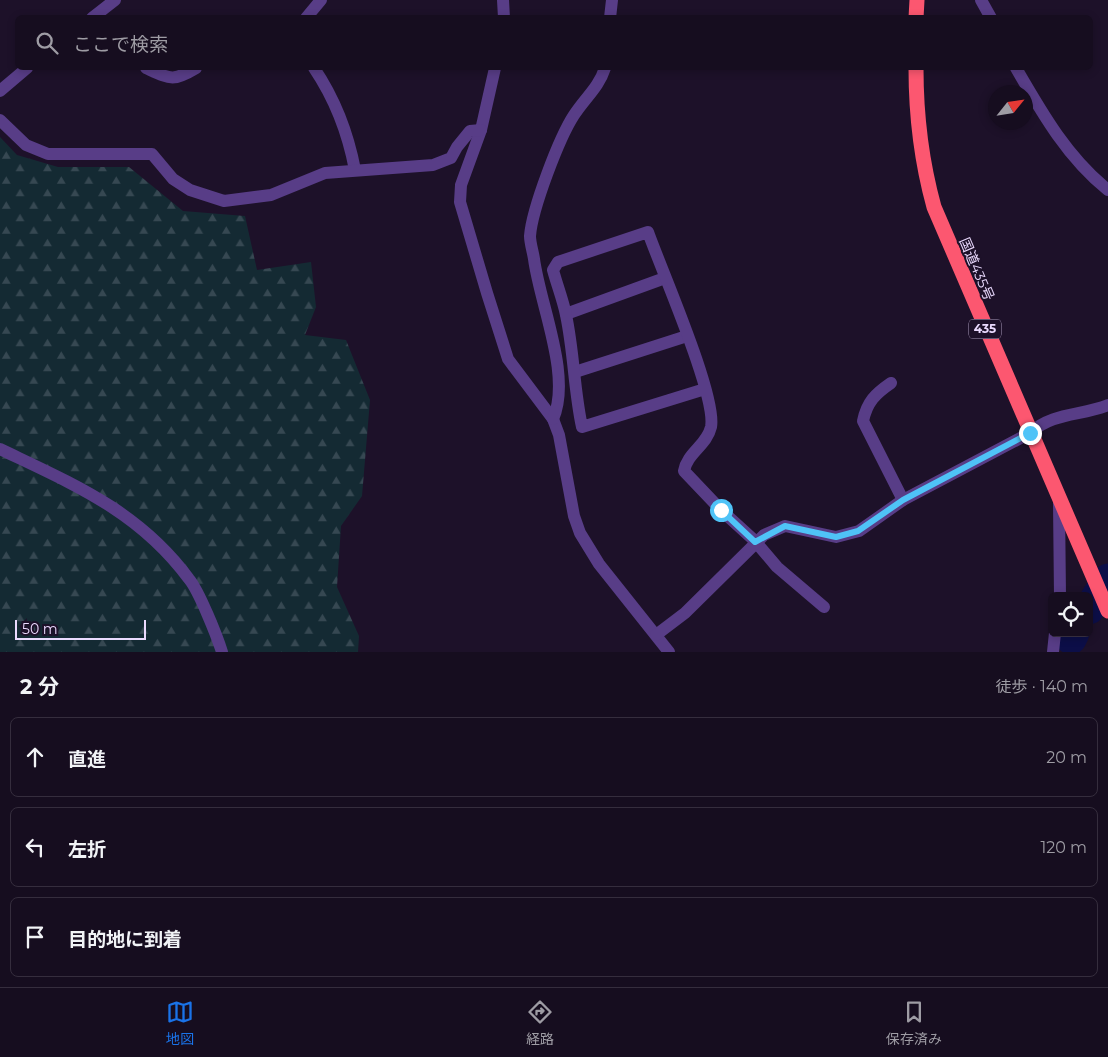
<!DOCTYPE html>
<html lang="ja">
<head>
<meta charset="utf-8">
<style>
	body { margin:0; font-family:Montserrat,"Noto Sans JP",sans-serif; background:#1f1628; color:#f1f3f6 }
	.controls { position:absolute; right:15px; bottom:15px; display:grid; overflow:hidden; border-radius:8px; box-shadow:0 2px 8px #0003 }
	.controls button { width:45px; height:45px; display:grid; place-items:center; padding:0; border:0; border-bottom:1px solid #352d3d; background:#160d1f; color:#f1f3f6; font:25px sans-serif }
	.compass { position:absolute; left:988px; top:85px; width:45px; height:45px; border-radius:50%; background:#160d1f; box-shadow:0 2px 8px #0003; rotate:60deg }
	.scale { position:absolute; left:15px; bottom:12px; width:131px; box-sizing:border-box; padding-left:5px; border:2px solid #eadafe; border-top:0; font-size:14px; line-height:18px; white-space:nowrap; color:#eadafe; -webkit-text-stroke:4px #1d1129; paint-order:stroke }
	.stop { position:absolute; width:15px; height:15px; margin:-11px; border:4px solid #4fc3f7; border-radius:50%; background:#fff }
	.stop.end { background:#4fc3f7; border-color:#fff; box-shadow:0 1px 5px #0008 }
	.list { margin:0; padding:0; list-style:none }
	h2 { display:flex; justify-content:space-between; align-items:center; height:65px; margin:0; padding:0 20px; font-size:21px }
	h2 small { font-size:16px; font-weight:400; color:#9e9ca4 }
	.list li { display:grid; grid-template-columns:32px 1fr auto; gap:15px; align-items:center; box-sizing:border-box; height:80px; margin:0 10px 10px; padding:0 10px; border:1px solid #352d3d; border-radius:8px }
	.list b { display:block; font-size:19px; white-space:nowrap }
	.list em { font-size:16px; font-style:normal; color:#9e9ca4 }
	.icon { flex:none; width:28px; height:28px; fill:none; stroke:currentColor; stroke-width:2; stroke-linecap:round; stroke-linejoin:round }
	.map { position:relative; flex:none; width:1108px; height:652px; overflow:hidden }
	.search { position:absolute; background:#160d1f; box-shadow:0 2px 8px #0003; left:15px; right:15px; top:15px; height:55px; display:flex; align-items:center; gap:12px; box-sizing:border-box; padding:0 18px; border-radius:8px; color:#9e9ca4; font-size:19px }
	.sheet { height:335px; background:#160d1f }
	nav { display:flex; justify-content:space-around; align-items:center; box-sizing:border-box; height:70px; border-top:1px solid #352d3d; background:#160d1f; font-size:14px; color:#9e9ca4 }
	nav a { display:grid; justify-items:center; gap:2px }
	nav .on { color:#1a73e8 }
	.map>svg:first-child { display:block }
	.forest { fill:url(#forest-firs) }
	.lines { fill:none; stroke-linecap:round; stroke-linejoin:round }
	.river { stroke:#0c0e48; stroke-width:31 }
	.minor { stroke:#583d87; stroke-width:12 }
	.highway { stroke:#fc5770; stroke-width:15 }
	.route { stroke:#4fc3f7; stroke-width:6 }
	.labels { text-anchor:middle; stroke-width:4; stroke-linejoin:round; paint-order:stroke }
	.shield { fill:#1d1129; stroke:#ac9ebe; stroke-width:1 }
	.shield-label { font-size:12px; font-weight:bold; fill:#eadafe }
	.street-label { font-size:14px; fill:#eadafe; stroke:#1d1129 }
</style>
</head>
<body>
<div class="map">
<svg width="1108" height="652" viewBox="0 0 1108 652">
	<defs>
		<pattern id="forest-firs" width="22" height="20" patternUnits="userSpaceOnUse" patternTransform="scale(1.25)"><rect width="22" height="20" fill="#142a33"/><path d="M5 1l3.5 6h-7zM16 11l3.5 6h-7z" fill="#364852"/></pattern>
	</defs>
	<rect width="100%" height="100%" fill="#1d1129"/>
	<path class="forest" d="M0 137 17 155 58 167H129L183 211 245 216 257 270 311 262 316 307 305 335 346 340 370 400 362 496 341 526 337 587 359 636 358 652H0Z"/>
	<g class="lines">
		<g class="river">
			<path d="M1089 609 1108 579"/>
			<path d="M1071 639 1074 633"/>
		</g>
		<g class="minor">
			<path d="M503 0 504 18"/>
			<path d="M981 0 991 18"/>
			<path d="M92 18 115 0"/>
			<path d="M306 18 321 0"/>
			<path d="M610 18 612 0"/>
			<path d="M146 68C170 79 173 82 196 68"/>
			<path d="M314 68C335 99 348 133 355 170"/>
			<path d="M495 68 481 130 461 185 460 202 487 293 508 359 553 419 559 435 574 516 580 533 599 564 669 652"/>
			<path d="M1016 68C1042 113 1067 157 1108 190"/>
			<path d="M0 91 27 68"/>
			<path d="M0 120 26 145 48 154H152L173 179 190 190 224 201 271 195 325 173 433 165 451 158 457 147 470 131 481 130"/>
			<path d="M566 314 665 278"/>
			<path d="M575 372 687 336"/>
			<path d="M891 383C875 394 867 402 863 421L903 500"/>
			<path d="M705 389 582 427C574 390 574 353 566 315 563 300 557 285 553 270L558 262 648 232C661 269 717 396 711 427 707 445 687 453 684 471L721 510 755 541 777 567 824 607"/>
			<path d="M553 419C572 376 540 305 534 259 533 252 530 243 530 236 532 209 559 138 574 115 585 98 599 87 605 68"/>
			<path d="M0 449C73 484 139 511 189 579 199 591 217 636 222 652"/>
			<path d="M1059 503 1060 596"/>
			<path d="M656 635 685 613 764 535 785 526 836 537 859 531 903 500 1030 433C1053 412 1081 416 1108 405"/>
			<path d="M1053 652 1055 633"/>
		</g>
		<g class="highway">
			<path d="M916 18 917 0"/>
			<path d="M916 68C916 116 921 160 934 207L1108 611"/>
		</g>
	</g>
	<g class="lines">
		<path class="route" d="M721 510 755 542 785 526 836 537 858 531 903 500 1030 433"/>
	</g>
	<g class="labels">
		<rect class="shield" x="969" y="319.5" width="32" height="19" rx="4"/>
		<g class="shield-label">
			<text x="985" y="333">435</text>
		</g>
		<g class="street-label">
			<text transform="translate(977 269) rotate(67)" y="5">国道435号</text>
		</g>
	</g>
</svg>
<div class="controls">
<button><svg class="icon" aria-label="locate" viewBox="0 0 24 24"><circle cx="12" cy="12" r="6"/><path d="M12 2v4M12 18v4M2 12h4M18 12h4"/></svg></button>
</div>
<svg class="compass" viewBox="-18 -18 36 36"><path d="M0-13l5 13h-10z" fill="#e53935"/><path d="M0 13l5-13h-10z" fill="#9e9ca4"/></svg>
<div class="scale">50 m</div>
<div class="stop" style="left:721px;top:510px"></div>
<div class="stop end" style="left:1030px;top:433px"></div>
<div class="search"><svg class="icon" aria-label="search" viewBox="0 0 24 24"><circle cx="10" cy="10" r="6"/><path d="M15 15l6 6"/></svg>ここで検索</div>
</div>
<section class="sheet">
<h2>2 分<small>徒歩 · 140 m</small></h2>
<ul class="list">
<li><svg class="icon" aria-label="ahead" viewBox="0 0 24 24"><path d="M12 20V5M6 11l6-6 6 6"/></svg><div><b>直進</b></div><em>20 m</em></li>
<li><svg class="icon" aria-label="left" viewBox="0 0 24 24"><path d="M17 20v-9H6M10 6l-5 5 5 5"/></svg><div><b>左折</b></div><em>120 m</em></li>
<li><svg class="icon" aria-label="arrive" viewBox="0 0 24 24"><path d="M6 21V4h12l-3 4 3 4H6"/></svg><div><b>目的地に到着</b></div></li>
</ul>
</section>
<nav>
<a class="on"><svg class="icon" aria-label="map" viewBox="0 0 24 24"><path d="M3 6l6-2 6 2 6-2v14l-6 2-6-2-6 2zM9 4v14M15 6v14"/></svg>地図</a>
<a><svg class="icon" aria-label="directions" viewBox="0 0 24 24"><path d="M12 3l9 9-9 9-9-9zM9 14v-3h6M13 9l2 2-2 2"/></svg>経路</a>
<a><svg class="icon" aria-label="saved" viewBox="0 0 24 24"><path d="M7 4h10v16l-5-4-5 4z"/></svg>保存済み</a>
</nav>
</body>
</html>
